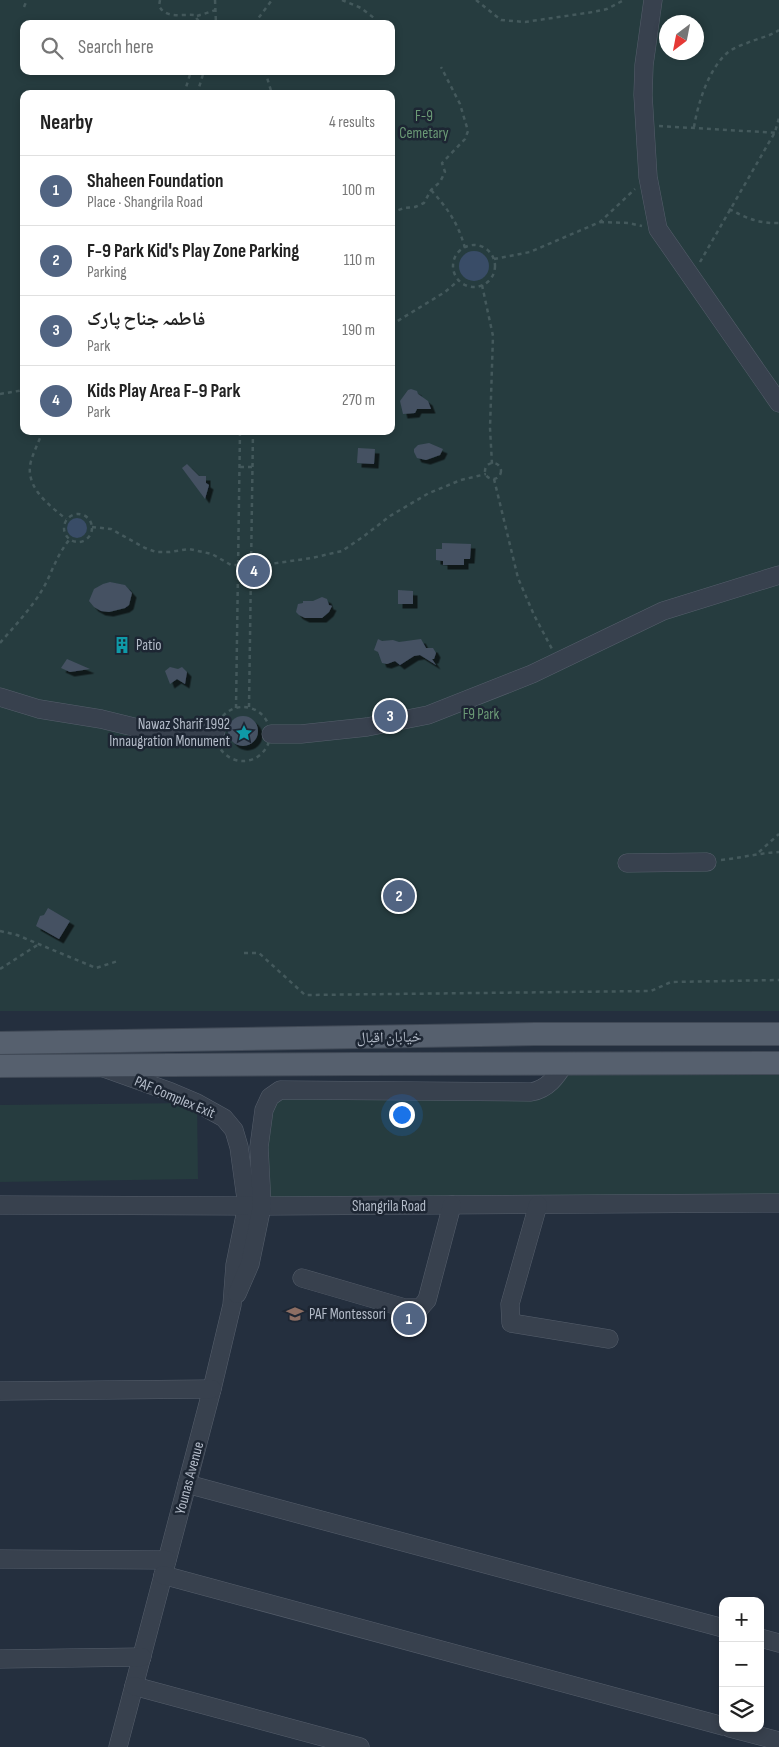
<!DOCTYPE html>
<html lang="en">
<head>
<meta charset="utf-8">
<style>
	body { margin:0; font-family:"Sofia Sans Condensed","Noto Naskh Arabic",sans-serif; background:#f2f2f2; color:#222 }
	.controls { position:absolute; right:15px; bottom:15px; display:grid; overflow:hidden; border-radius:10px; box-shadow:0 2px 8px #0003 }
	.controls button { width:45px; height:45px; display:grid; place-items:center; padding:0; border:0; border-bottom:1px solid #e0e0e0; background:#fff; color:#222; font:25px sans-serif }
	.compass { position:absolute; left:659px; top:15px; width:45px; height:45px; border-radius:50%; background:#fff; box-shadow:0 2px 8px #0003; rotate:212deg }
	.you { position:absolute; left:401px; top:1114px; width:18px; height:18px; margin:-12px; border:4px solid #fff; border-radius:50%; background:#1a73e8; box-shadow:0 0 0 8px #1a73e833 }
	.badge { display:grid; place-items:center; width:32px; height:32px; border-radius:50%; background:#516482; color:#fff; font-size:16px; font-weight:700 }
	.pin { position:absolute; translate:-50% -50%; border:2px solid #fff; box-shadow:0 1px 5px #0006 }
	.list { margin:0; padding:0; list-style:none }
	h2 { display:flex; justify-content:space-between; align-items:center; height:65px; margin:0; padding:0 20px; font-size:21px }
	h2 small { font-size:16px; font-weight:400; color:#767676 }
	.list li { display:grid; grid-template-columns:32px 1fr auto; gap:15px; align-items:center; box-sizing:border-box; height:70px; padding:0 20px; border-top:1px solid #e0e0e0 }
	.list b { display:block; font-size:19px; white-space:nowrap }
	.list p { margin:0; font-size:16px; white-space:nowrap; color:#767676 }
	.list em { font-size:16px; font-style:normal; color:#767676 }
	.icon { flex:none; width:28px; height:28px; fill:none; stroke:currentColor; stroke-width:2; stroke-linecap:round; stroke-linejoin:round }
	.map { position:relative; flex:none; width:779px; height:1747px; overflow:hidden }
	.search { position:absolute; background:#fff; box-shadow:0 2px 8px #0003; left:20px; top:20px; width:375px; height:55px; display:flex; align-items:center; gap:12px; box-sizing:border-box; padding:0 18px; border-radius:10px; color:#767676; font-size:19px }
	.panel { position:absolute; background:#fff; box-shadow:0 2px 8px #0003; left:20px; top:90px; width:375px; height:345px; border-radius:10px }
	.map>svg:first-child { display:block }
	.green { fill:#263c3f; fill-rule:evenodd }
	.water { fill:#394c67 }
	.building { fill:#455162; filter:url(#shadow) }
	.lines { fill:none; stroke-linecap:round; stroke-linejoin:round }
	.minor-casing { stroke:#565f6c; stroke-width:19 }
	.major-casing { stroke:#414a57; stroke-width:24 }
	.path { stroke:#44595c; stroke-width:2.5; stroke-dasharray:4 4; stroke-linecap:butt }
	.minor { stroke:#38414e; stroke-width:18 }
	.major { stroke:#56606e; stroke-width:22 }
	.labels { text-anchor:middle; stroke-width:5; stroke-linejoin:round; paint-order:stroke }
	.park-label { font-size:15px; fill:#6b9a76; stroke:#1d2633 }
	.poi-label { font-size:15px; fill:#b4bcc9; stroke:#1d2633; text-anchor:start }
	.street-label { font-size:15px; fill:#b4bcc9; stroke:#1d2633 }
</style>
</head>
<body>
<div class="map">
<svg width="779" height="1747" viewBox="0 0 779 1747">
	<defs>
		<filter id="shadow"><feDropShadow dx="4.5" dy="4.5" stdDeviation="0" flood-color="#0009"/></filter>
	</defs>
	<rect width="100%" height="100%" fill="#242f3e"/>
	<g class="green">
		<path d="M0 0H779V1011H0ZM666 22H696V52H666ZM24 24H391V71H24ZM24 94H391V431H24Z"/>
		<path d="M565 1063H779V1203L262 1206 270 1097 531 1092Z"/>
		<path d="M197 1103 198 1179 0 1182V1105Z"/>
	</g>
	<g class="water">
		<circle cx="474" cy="266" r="15"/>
		<circle cx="77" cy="528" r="10"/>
	</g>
	<g class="building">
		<path d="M411 389 417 391 418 394 428 401 431 409H417L415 413 403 414 400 401 408 390Z"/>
		<path d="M429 443 443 449 440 455 426 460 417 458 414 452V449L418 445Z"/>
		<path d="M358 448 375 449 374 464 357 463Z"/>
		<path d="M187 464 199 476H206V483L209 485 205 499 182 468Z"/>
		<path d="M442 543 471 544 470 559H464V565H443V561L436 560V549H442Z"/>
		<path d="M110 582 125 585 132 593 129 605 125 608 109 612 101 611 94 607 89 601 94 589 103 584Z"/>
		<path d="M398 590 413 591V604H398Z"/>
		<path d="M322 597 327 599 329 605 332 606 329 612 322 618H305L299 615 296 612 298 604 303 603V601H313Z"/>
		<path d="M378 639 382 641 393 640 399 642 421 639 426 648H433L436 653 434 659H432L436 665 420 655 414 656 400 665 395 661 387 664 382 663 378 652 374 650Z"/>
		<path d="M67 659 90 669 70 672 61 668Z"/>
		<path d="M170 667 178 669 182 667 187 672 185 684 177 679 170 684 165 671Z"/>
		<circle cx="243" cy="731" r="15"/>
		<path d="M48 908 70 921 59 939 36 926 40 916 44 915Z"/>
	</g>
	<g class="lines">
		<g class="minor-casing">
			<g id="minor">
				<path d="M653 0 644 65 643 95 648 177 658 229 779 403"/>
				<path d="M0 697 39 709 101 719 150 731H216"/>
				<path d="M271 734H301L367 727 428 715 532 674 663 611 779 575"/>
				<path d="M627 863 707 862"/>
				<path d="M104 1068 171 1092 197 1103 224 1118 234 1130 239 1147 247 1206 235 1265 232 1305 212 1389 118 1747"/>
				<path d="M0 1205 262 1206 779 1203"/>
				<path d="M538 1205 510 1304 511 1323 609 1339"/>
				<path d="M302 1278 405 1308H420L427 1300 452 1205"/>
				<path d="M237 1294 250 1264 262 1206 259 1147 264 1110 270 1097 280 1090 531 1092C548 1089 556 1077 565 1063"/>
				<path d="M0 1391 212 1389"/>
				<path d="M187 1484 723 1628"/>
				<path d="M0 1559 167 1560"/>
				<path d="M163 1575 723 1726"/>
				<path d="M760 1638 779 1643"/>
				<path d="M0 1659 142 1657"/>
				<path d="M134 1686 360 1747"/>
				<path d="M730 1728 779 1741"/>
			</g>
		</g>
		<g class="major-casing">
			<g id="major">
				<path d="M0 1043 535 1034H779"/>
				<path d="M0 1066 357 1064 779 1063"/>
			</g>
		</g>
		<g class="path">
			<path d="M160 0 159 6C166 19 182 14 194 15L201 24"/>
			<path d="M215 0 216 24"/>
			<path d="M342 0 361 8 374 18"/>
			<path d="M476 0 501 20 525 22 593 12 607 9 624 0"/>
			<path d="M24 7 27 0"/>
			<path d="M197 16 216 10"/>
			<path d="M254 24 272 0"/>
			<path d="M265 71 272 94"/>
			<path d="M184 94 191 71"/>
			<path d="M197 94 204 71"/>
			<path d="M659 126 779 133"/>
			<path d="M694 127C698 103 708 71 726 54 731 49 741 45 747 43 758 38 769 37 779 30"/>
			<path d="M431 190C448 209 458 223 465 248"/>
			<path d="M729 209C746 218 760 224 779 223"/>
			<path d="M391 213 404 208 415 207 424 203 431 190 440 182 445 172 442 163 465 139 468 131 460 104 441 67"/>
			<path d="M600 222 628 223 642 226"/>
			<circle cx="474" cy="266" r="21"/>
			<path d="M494 259 530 252 600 222 635 189"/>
			<path d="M700 262 775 132 779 118"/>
			<path d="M482 285 493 336 490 428 492 464"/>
			<path d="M391 325 445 292 459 280"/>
			<path d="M0 394 24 390"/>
			<path d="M43 431C39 441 34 451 31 461 24 487 49 505 66 519"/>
			<circle cx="493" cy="471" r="8"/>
			<path d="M240 467H252"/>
			<path d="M494 479 518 578 534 615 552 649"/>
			<circle cx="78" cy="528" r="14"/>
			<path d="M92 527 111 529 145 548 156 552H170L189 549 212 554 231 565H263L312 558 342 551 364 536 390 516 429 493 461 480 486 474"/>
			<path d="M0 643C17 623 35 605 47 581 54 566 59 552 70 539"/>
			<circle cx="243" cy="734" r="27"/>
			<path d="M249 707 253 431"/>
			<path d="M236 708 240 431"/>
			<path d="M759 852 779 834"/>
			<path d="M721 860C741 858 759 853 779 852"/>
			<path d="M0 931 17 935 96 968 118 961"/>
			<path d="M244 953H259L305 995 651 991 671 982 779 980"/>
			<path d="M0 969 39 944"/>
		</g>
		<use href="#minor" class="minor"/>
		<use href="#major" class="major"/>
	</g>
	<defs>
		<g id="building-bare" transform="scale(1.35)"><path d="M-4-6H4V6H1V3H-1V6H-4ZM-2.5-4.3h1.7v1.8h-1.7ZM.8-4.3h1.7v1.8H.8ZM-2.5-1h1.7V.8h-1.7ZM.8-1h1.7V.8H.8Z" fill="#0f9aa8" stroke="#1d2633" stroke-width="2.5" paint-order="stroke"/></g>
		<g id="sight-bare" transform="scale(1.35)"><path d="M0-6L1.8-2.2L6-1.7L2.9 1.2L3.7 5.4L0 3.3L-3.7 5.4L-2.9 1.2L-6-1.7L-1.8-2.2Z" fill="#0f9aa8" stroke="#1d2633" stroke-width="2.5" paint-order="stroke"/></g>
		<g id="school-bare" transform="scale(1.35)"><path d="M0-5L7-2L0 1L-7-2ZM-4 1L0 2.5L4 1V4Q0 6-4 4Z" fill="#8d6e63" stroke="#1d2633" stroke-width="2.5" paint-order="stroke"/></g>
	</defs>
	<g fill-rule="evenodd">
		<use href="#building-bare" x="122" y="645"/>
		<use href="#sight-bare" x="244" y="733"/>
		<use href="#school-bare" x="295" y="1314"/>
	</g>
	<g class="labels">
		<g class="park-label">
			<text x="424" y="121">F-9<tspan x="424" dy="17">Cemetary</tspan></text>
			<text x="481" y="719">F9 Park</text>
		</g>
		<g class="poi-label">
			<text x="136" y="650">Patio</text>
			<text x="230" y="729" text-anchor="end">Nawaz Sharif 1992<tspan x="230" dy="17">Innaugration Monument</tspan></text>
			<text x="309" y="1319">PAF Montessori</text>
		</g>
		<g class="street-label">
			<text transform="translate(389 1037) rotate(-1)" y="5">خیابان اقبال</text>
			<text transform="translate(175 1097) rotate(23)" y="5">PAF Complex Exit</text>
			<text x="389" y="1211">Shangrila Road</text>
			<text transform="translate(189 1478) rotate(-75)" y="5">Younas Avenue</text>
		</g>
	</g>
</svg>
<div class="controls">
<button>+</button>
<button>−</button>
<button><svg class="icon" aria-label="layers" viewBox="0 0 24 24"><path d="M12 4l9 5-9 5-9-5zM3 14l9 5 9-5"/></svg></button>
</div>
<svg class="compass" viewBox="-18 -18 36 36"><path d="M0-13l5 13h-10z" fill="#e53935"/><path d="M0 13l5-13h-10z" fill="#767676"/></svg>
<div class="you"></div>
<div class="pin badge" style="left:409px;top:1319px">1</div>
<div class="pin badge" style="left:399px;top:896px">2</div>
<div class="pin badge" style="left:390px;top:716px">3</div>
<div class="pin badge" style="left:254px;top:571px">4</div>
<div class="search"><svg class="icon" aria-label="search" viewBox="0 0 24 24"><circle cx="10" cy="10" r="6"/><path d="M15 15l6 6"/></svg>Search here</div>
<section class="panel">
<h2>Nearby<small>4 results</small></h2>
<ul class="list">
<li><span class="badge">1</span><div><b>Shaheen Foundation</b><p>Place · Shangrila Road</p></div><em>100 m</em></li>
<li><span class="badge">2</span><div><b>F-9 Park Kid's Play Zone Parking</b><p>Parking</p></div><em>110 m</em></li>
<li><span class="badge">3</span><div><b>فاطمہ جناح پارک</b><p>Park</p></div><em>190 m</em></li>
<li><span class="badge">4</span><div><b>Kids Play Area F-9 Park</b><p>Park</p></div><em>270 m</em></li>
</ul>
</section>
</div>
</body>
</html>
